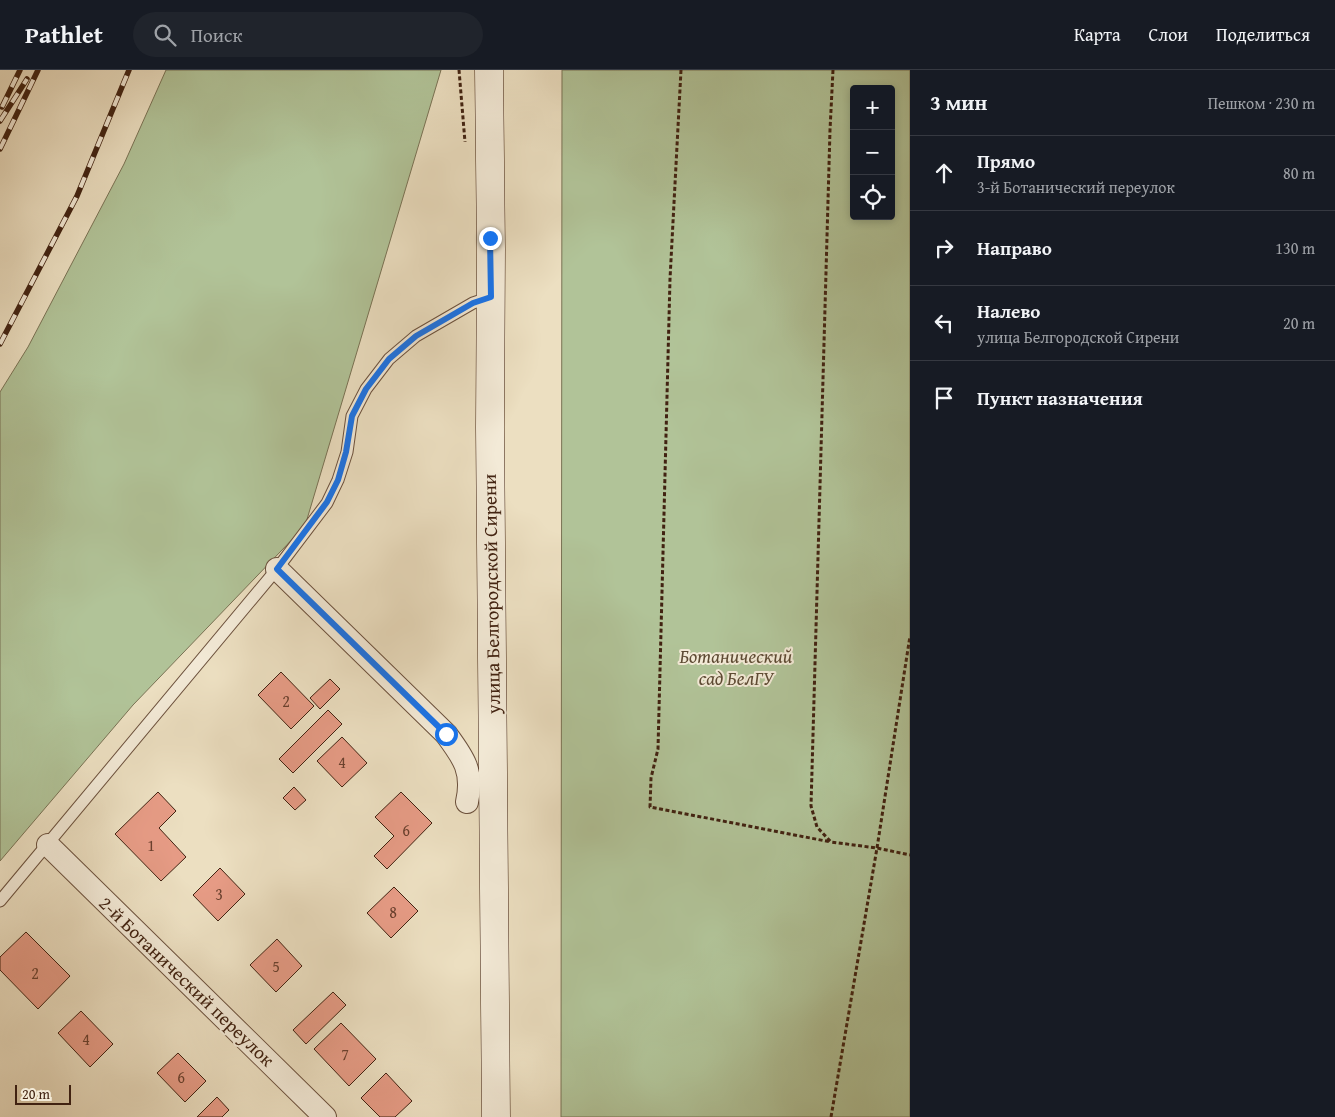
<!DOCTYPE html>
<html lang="ru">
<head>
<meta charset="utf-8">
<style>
	body { margin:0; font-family:"Gentium Book Plus",serif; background:#20242c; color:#f1f3f6 }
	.controls { position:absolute; right:15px; top:15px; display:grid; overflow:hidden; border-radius:5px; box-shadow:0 2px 8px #0003 }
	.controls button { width:45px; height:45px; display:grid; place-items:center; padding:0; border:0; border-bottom:1px solid #363941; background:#171b24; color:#f1f3f6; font:25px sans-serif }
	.scale { position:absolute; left:15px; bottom:12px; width:56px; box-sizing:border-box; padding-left:5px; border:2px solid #412211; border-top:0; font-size:14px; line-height:18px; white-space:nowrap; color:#412211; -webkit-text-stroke:4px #f3ead7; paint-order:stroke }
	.stop { position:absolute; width:15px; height:15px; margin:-11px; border:4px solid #1a73e8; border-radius:50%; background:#fff }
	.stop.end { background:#1a73e8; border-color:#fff; box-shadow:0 1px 5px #0008 }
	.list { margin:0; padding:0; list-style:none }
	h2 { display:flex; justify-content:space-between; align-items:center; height:65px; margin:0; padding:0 20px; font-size:21px }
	h2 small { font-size:16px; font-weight:400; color:#9ea1a6 }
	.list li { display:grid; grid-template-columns:32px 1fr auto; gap:15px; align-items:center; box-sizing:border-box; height:75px; padding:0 20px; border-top:1px solid #363941 }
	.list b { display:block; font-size:19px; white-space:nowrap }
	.list p { margin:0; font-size:16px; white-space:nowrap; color:#9ea1a6 }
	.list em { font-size:16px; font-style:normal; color:#9ea1a6 }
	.icon { flex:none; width:28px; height:28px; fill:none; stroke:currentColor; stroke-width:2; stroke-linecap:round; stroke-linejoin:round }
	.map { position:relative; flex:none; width:910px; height:1047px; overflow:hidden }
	header { display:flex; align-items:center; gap:30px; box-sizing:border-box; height:70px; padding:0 25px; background:#171b24; border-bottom:1px solid #363941 }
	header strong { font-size:24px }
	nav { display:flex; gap:28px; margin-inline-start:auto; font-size:18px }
	.search { width:350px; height:45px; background:#20242c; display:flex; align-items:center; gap:12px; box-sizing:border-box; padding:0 18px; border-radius:28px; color:#9ea1a6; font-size:19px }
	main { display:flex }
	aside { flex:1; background:#171b24 }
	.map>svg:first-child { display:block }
	.green { fill:#b1c398; stroke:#797254; fill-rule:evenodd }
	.building { fill:#e69b85; stroke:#412211 }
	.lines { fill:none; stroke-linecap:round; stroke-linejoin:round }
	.lane-casing { stroke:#6c513d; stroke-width:13 }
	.street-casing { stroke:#6c513d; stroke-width:24 }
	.secondary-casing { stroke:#412211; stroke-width:29 }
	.path { stroke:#412211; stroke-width:3; stroke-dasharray:4 2.5; stroke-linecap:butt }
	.lane { stroke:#f3ead7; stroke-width:11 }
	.street { stroke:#f3ead7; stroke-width:22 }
	.secondary { stroke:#f3ead7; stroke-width:28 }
	.rail-casing { stroke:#412211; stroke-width:5.5 }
	.rail { stroke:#f3ead7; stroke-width:4; stroke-dasharray:11; stroke-linecap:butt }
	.route { stroke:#1a73e8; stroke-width:6 }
	.labels { text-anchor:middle; stroke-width:4; stroke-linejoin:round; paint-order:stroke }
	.number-label { font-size:16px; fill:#6a402e }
	.street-label { font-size:19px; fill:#412211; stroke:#f3ead7 }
	.park-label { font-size:19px; font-style:italic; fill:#5d4a33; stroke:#f3ead7 }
</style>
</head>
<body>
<header>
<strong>Pathlet</strong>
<div class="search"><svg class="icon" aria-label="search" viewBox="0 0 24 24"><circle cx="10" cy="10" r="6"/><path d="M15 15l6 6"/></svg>Поиск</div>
<nav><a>Карта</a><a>Слои</a><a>Поделиться</a></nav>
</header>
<main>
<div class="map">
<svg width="910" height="1047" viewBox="0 0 910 1047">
	<rect width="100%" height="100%" fill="#ecdfc1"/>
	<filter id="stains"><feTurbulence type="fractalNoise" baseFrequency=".004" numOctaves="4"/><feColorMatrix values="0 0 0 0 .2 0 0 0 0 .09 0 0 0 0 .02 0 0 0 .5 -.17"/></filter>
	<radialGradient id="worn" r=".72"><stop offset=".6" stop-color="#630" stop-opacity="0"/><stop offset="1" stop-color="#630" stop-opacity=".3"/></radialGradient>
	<g class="green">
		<path d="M166 0H441L305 456 133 635 0 791V322L28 277 124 94Z"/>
		<path d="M562 0H910V1047H561ZM854 19H891V146H854Z"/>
	</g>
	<g class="building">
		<path d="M281 602 314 636 291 659 258 625Z"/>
		<path d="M330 609 340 619 320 639 310 628Z"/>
		<path d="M328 640 342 654 293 703 279 689Z"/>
		<path d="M342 667 367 693 342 717 317 691Z"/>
		<path d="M294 717 306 730 295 740 283 728Z"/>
		<path d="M158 722 176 741 159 758 186 787 161 811 115 764Z"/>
		<path d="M401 722 432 753 387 799 374 786 394 766 375 747Z"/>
		<path d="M220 798 245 824 218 851 193 825Z"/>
		<path d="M394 817 418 841 391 868 367 843Z"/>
		<path d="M26 862 70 906 38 939 0 900V887Z"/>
		<path d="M277 869 302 896 276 922 250 895Z"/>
		<path d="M333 922 346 935 306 974 293 960Z"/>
		<path d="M81 941 113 974 90 997 58 963Z"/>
		<path d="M341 953 376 989 349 1016 314 979Z"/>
		<path d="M178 983 206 1011 185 1032 157 1003Z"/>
		<path d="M386 1003 412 1031 395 1047H380L361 1028Z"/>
		<path d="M217 1027 229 1040 222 1047H197Z"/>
	</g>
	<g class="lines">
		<g class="lane-casing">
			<path id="lane" d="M0 831 277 499 327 433 338 410 347 382 352 346 366 319 389 289 416 266 473 233 491 227"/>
		</g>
		<g class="street-casing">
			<g id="street">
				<path d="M277 499 446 664C463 687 474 701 467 732"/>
				<path d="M48 775 325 1047"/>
			</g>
		</g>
		<g class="secondary-casing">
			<path id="secondary" d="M489 0 491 179 490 358 496 1047"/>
		</g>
		<g class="path">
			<path d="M459 0 465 72"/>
			<path d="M681 0 670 209 658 679 651 708 650 737 831 772"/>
			<path d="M833 0 830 60 811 736 817 757 831 772 877 778 910 785"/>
			<path d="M831 1047 877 778 910 566"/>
		</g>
		<use href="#lane" class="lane"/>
		<use href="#street" class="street"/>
		<use href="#secondary" class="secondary"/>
		<g class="rail-casing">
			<g id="rail">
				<path d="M2 37 20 0"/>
				<path d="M0 51 27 9"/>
				<path d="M0 79 38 0"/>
				<path d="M0 274 77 126 129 0"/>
			</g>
		</g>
		<use href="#rail" class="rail"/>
	</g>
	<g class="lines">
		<path class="route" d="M446 664 277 499 327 432 338 410 346 382 352 346 366 319 389 289 416 266 473 233 491 227 490 168"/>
	</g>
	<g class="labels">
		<g class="number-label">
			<text x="286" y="637">2</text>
			<text x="342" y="698">4</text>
			<text x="406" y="766">6</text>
			<text x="151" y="781">1</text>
			<text x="219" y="830">3</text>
			<text x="393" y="848">8</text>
			<text x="276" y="902">5</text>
			<text x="35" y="909">2</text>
			<text x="86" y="975">4</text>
			<text x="345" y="990">7</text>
			<text x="181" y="1013">6</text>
		</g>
		<g class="street-label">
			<text transform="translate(491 524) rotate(-91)" y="7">улица Белгородской Сирени</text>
			<text transform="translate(187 911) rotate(44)" y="7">2-й Ботанический переулок</text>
		</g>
		<g class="park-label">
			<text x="736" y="593">Ботанический<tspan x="736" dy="22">сад БелГУ</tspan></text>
		</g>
	</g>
	<rect width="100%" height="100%" filter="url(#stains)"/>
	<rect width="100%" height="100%" fill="url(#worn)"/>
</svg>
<div class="controls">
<button>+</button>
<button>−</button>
<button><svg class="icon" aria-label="locate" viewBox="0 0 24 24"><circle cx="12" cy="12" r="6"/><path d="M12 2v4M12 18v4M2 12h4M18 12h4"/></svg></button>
</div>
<div class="scale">20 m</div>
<div class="stop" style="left:446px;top:664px"></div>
<div class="stop end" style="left:490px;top:168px"></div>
</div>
<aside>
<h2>3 мин<small>Пешком · 230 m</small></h2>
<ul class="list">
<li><svg class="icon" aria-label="ahead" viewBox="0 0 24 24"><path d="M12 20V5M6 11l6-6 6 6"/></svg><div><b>Прямо</b><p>3-й Ботанический переулок</p></div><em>80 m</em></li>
<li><svg class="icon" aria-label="right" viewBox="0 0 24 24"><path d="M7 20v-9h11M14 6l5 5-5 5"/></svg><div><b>Направо</b></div><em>130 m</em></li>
<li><svg class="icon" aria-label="left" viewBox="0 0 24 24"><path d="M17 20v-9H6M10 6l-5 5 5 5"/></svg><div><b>Налево</b><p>улица Белгородской Сирени</p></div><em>20 m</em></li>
<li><svg class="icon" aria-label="arrive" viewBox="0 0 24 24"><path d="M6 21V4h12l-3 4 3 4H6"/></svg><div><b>Пункт назначения</b></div></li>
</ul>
</aside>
</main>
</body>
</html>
